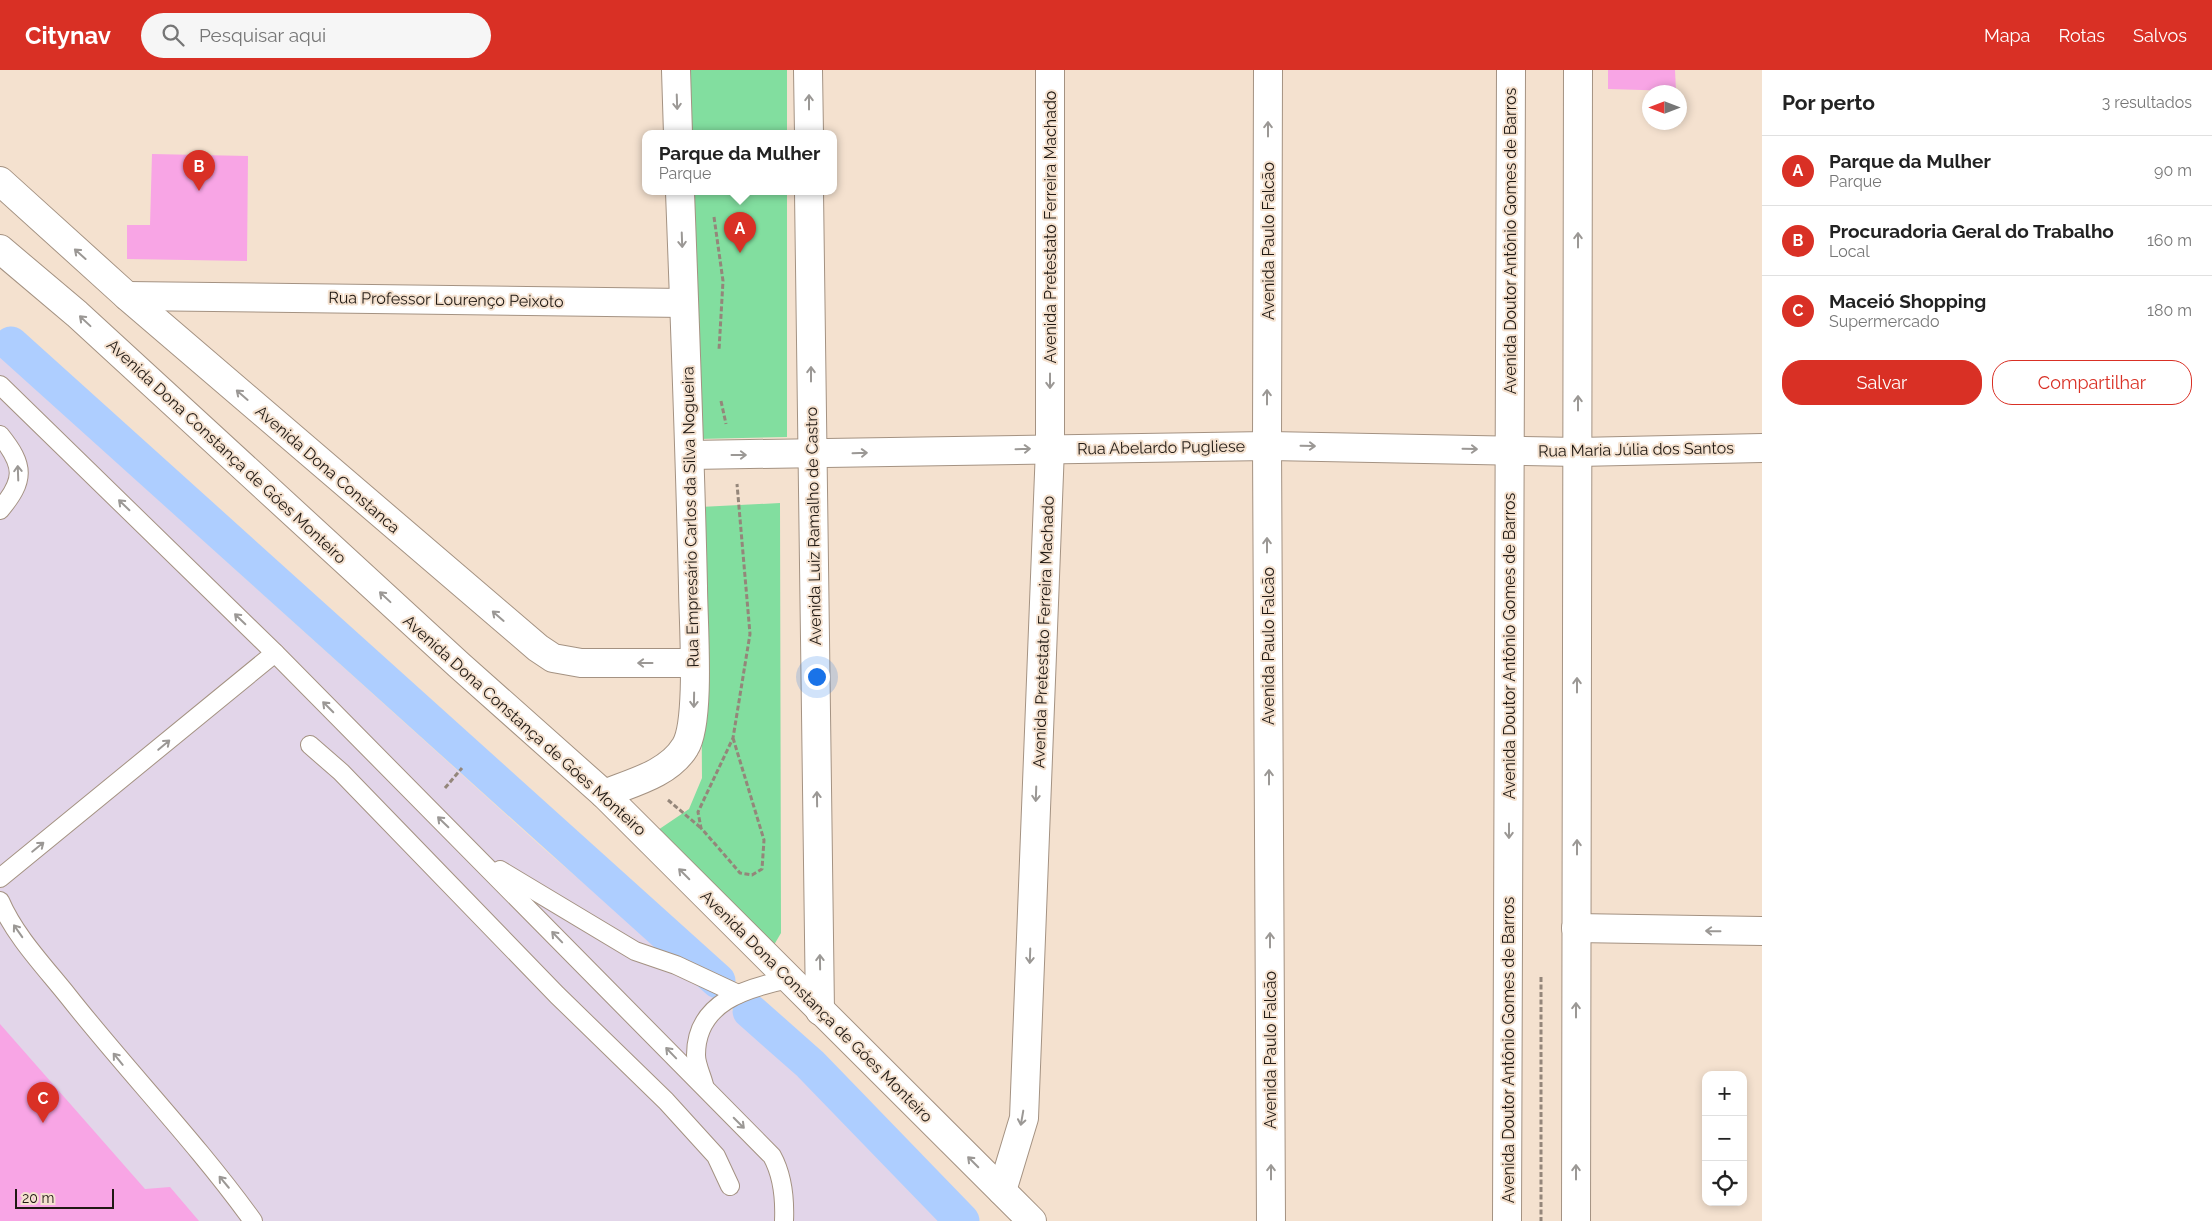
<!DOCTYPE html>
<html lang="pt">
<head>
<meta charset="utf-8">
<style>
	body { margin:0; font-family:Raleway,sans-serif; background:#f6f6f6; color:#222 }
	.controls { position:absolute; right:15px; bottom:15px; display:grid; overflow:hidden; border-radius:10px; box-shadow:0 2px 8px #0003 }
	.controls button { width:45px; height:45px; display:grid; place-items:center; padding:0; border:0; border-bottom:1px solid #e0e0e0; background:#fff; color:#222; font:25px sans-serif }
	.compass { position:absolute; left:1642px; top:15px; width:45px; height:45px; border-radius:50%; background:#fff; box-shadow:0 2px 8px #0003; rotate:270deg }
	.scale { position:absolute; left:15px; bottom:12px; width:99px; box-sizing:border-box; padding-left:5px; border:2px solid #201913; border-top:0; font-size:14px; line-height:18px; white-space:nowrap; color:#201913; -webkit-text-stroke:4px #f4e1cf; paint-order:stroke }
	.you { position:absolute; left:816px; top:606px; width:18px; height:18px; margin:-12px; border:4px solid #fff; border-radius:50%; background:#1a73e8; box-shadow:0 0 0 8px #1a73e833 }
	.badge { display:grid; place-items:center; width:32px; height:32px; border-radius:50%; background:#d93025; color:#fff; font-size:16px; font-weight:700 }
	.pin { position:absolute; translate:-50% -41px; filter:drop-shadow(0 1px 2px #0008) }
	.pin::after { content:''; position:absolute; top:26px; width:18px; height:15px; background:inherit; clip-path:polygon(0 0,100% 0,50% 100%) }
	.popup { position:absolute; left:642px; top:60px; width:195px; height:65px; box-sizing:border-box; display:grid; place-content:center; border-radius:10px; background:#fff; filter:drop-shadow(0 1px 4px #0005); font-size:16px; white-space:nowrap; color:#767676 }
	.popup b { font-size:19px; color:#222 }
	.popup::after { content:''; position:absolute; left:50%; top:100%; margin-left:-10px; border:10px solid transparent; border-top-color:#fff }
	.list { margin:0; padding:0; list-style:none }
	h2 { display:flex; justify-content:space-between; align-items:center; height:65px; margin:0; padding:0 20px; font-size:21px }
	h2 small { font-size:16px; font-weight:400; color:#767676 }
	.list li { display:grid; grid-template-columns:32px 1fr auto; gap:15px; align-items:center; box-sizing:border-box; height:70px; padding:0 20px; border-top:1px solid #e0e0e0 }
	.list b { display:block; font-size:19px; white-space:nowrap }
	.list p { margin:0; font-size:16px; white-space:nowrap; color:#767676 }
	.list em { font-size:16px; font-style:normal; color:#767676 }
	.actions { display:flex; gap:10px; padding:15px 20px }
	.actions a { flex:1; padding:11px 0; border:1px solid #d93025; border-radius:20px; text-align:center; font-size:18px; color:#d93025 }
	.actions .main { background:#d93025; color:#fff }
	.icon { flex:none; width:28px; height:28px; fill:none; stroke:currentColor; stroke-width:2; stroke-linecap:round; stroke-linejoin:round }
	.map { position:relative; flex:none; width:1762px; height:1151px; overflow:hidden }
	header { display:flex; align-items:center; gap:30px; box-sizing:border-box; height:70px; padding:0 25px; background:#d93025; color:#fff }
	header strong { font-size:24px }
	nav { display:flex; gap:28px; margin-inline-start:auto; font-size:18px }
	.search { width:350px; height:45px; background:#f6f6f6; display:flex; align-items:center; gap:12px; box-sizing:border-box; padding:0 18px; border-radius:28px; color:#767676; font-size:19px }
	main { display:flex }
	aside { flex:1; background:#fff }
	.map>svg:first-child { display:block }
	.commercial { fill:#e2d5e9 }
	.green { fill:#82de9f }
	.lines { fill:none; stroke-linecap:round; stroke-linejoin:round }
	.canal { stroke:#aeceff; stroke-width:35 }
	.building { fill:#f8a5e5 }
	.lane-casing { stroke:#a49282; stroke-width:20 }
	.street-casing { stroke:#a49282; stroke-width:30 }
	.secondary-casing { stroke:#a49282; stroke-width:30 }
	.path { stroke:#94867a; stroke-width:3; stroke-dasharray:5 2.5; stroke-linecap:butt }
	.lane { stroke:#fff; stroke-width:18 }
	.street { stroke:#fff; stroke-width:28 }
	.secondary { stroke:#fff; stroke-width:28 }
	.oneway { stroke:#9b9895 }
	.labels { text-anchor:middle; stroke-width:4; stroke-linejoin:round; paint-order:stroke }
	.street-label { font-size:16px; fill:#201913; stroke:#f4e1cf }
</style>
</head>
<body>
<header>
<strong>Citynav</strong>
<div class="search"><svg class="icon" aria-label="search" viewBox="0 0 24 24"><circle cx="10" cy="10" r="6"/><path d="M15 15l6 6"/></svg>Pesquisar aqui</div>
<nav><a>Mapa</a><a>Rotas</a><a>Salvos</a></nav>
</header>
<main>
<div class="map">
<svg width="1762" height="1151" viewBox="0 0 1762 1151">
	<rect width="100%" height="100%" fill="#f4e1cf"/>
	<path class="commercial" d="M0 286 544 779 780 982 942 1151H0Z"/>
	<g class="green">
		<path d="M687 0H787V64H688Z"/>
		<path d="M690 122H787V367L698 369Z"/>
		<path d="M780 433 781 863 771 880 655 762 689 739 702 708 700 437Z"/>
	</g>
	<g class="lines">
		<g class="canal">
			<path d="M11 274 718 911"/>
			<path d="M750 941 810 994 962 1151"/>
		</g>
	</g>
	<g class="building">
		<path d="M1608 0H1675L1676 21 1608 19Z"/>
		<path d="M152 84 248 86 247 191 127 189V155H150Z"/>
		<path d="M0 954 145 1119 170 1117 199 1151H0Z"/>
	</g>
	<g class="lines">
		<g class="lane-casing">
			<g id="lane">
				<path d="M0 315 275 583 772 1086C783 1106 785 1128 784 1151"/>
				<path d="M0 365C25 396 25 410 0 440"/>
				<path d="M310 675 341 702 557 925 666 1031 716 1086 730 1116"/>
				<path d="M500 800 635 881 676 895 738 924"/>
				<path d="M0 808 275 583"/>
				<path d="M0 831C15 866 44 896 68 926 128 1002 196 1072 253 1151"/>
				<path d="M704 1015C702 1006 696 995 696 985 696 932 746 918 789 909"/>
			</g>
		</g>
		<g class="street-casing">
			<g id="street">
				<path d="M808 0 809 64"/>
				<path d="M1268 0 1267 376 1271 1151"/>
				<path d="M0 111 127 226 538 578 553 588 581 593H694"/>
				<path d="M809 122 820 941"/>
				<path d="M127 226 684 233"/>
				<path d="M690 385 1267 376 1578 382 1762 378"/>
				<path d="M1576 858 1762 861"/>
				<path d="M1002 1121 1024 1048 1050 378V0"/>
			</g>
		</g>
		<g class="secondary-casing">
			<g id="secondary">
				<path d="M676 0 678 64"/>
				<path d="M0 179 77 244 459 595 604 724 1032 1151"/>
				<path d="M604 724C631 713 669 704 685 677 701 652 693 549 693 516 690 384 685 253 680 122"/>
				<path d="M1507 1151 1511 0"/>
				<path d="M1576 1151 1578 0"/>
			</g>
		</g>
		<g class="path">
			<path d="M714 147 723 211 719 280"/>
			<path d="M721 331 726 354"/>
			<path d="M733 668 764 770 762 799 752 805 740 803 722 782 701 758 698 742 733 668 750 564 737 414"/>
			<path d="M445 718 462 698"/>
			<path d="M668 730 701 758"/>
			<path d="M1541 907V1151"/>
		</g>
		<use href="#lane" class="lane"/>
		<use href="#street" class="street"/>
		<use href="#secondary" class="secondary"/>
	</g>
	<defs><path id="oneway-shaft" d="M-6 0H5M1.5-3L5.5 0L1.5 3" fill="none" stroke-width="1.6" stroke-linecap="round" stroke-linejoin="round" transform="scale(1.25)"/></defs>
	<g class="oneway">
		<use href="#oneway-shaft" transform="translate(677 32) rotate(88)"/>
		<use href="#oneway-shaft" transform="translate(809 32) rotate(-90)"/>
		<use href="#oneway-shaft" transform="translate(1268 59) rotate(-90)"/>
		<use href="#oneway-shaft" transform="translate(682 170) rotate(88)"/>
		<use href="#oneway-shaft" transform="translate(1578 170) rotate(-90)"/>
		<use href="#oneway-shaft" transform="translate(80 184) rotate(-138)"/>
		<use href="#oneway-shaft" transform="translate(85 251) rotate(-137)"/>
		<use href="#oneway-shaft" transform="translate(811 304) rotate(-90)"/>
		<use href="#oneway-shaft" transform="translate(1050 311) rotate(90)"/>
		<use href="#oneway-shaft" transform="translate(242 325) rotate(-139)"/>
		<use href="#oneway-shaft" transform="translate(1267 327) rotate(-90)"/>
		<use href="#oneway-shaft" transform="translate(1578 333) rotate(-90)"/>
		<use href="#oneway-shaft" transform="translate(1308 376) rotate(1)"/>
		<use href="#oneway-shaft" transform="translate(1023 379) rotate(-2)"/>
		<use href="#oneway-shaft" transform="translate(1470 379) rotate(1)"/>
		<use href="#oneway-shaft" transform="translate(860 383) rotate(-2)"/>
		<use href="#oneway-shaft" transform="translate(739 385)"/>
		<use href="#oneway-shaft" transform="translate(18 403) rotate(-92)"/>
		<use href="#oneway-shaft" transform="translate(124 435) rotate(-136)"/>
		<use href="#oneway-shaft" transform="translate(1267 475) rotate(-90)"/>
		<use href="#oneway-shaft" transform="translate(385 527) rotate(-137)"/>
		<use href="#oneway-shaft" transform="translate(498 546) rotate(-139)"/>
		<use href="#oneway-shaft" transform="translate(240 549) rotate(-136)"/>
		<use href="#oneway-shaft" transform="translate(645 593) rotate(180)"/>
		<use href="#oneway-shaft" transform="translate(1577 615) rotate(-90)"/>
		<use href="#oneway-shaft" transform="translate(694 630) rotate(91)"/>
		<use href="#oneway-shaft" transform="translate(328 637) rotate(-135)"/>
		<use href="#oneway-shaft" transform="translate(164 675) rotate(-40)"/>
		<use href="#oneway-shaft" transform="translate(1269 707) rotate(-90)"/>
		<use href="#oneway-shaft" transform="translate(1036 724) rotate(92)"/>
		<use href="#oneway-shaft" transform="translate(817 729) rotate(-91)"/>
		<use href="#oneway-shaft" transform="translate(443 752) rotate(-136)"/>
		<use href="#oneway-shaft" transform="translate(1509 761) rotate(90)"/>
		<use href="#oneway-shaft" transform="translate(38 777) rotate(-39)"/>
		<use href="#oneway-shaft" transform="translate(1577 777) rotate(-90)"/>
		<use href="#oneway-shaft" transform="translate(684 804) rotate(-135)"/>
		<use href="#oneway-shaft" transform="translate(18 861) rotate(-125)"/>
		<use href="#oneway-shaft" transform="translate(1713 861) rotate(-179)"/>
		<use href="#oneway-shaft" transform="translate(557 867) rotate(-134)"/>
		<use href="#oneway-shaft" transform="translate(1270 870) rotate(-90)"/>
		<use href="#oneway-shaft" transform="translate(1030 886) rotate(92)"/>
		<use href="#oneway-shaft" transform="translate(820 892) rotate(-91)"/>
		<use href="#oneway-shaft" transform="translate(1576 940) rotate(-90)"/>
		<use href="#oneway-shaft" transform="translate(671 983) rotate(-134)"/>
		<use href="#oneway-shaft" transform="translate(118 989) rotate(-129)"/>
		<use href="#oneway-shaft" transform="translate(1022 1048) rotate(100)"/>
		<use href="#oneway-shaft" transform="translate(739 1053) rotate(45)"/>
		<use href="#oneway-shaft" transform="translate(973 1092) rotate(-135)"/>
		<use href="#oneway-shaft" transform="translate(1271 1102) rotate(-90)"/>
		<use href="#oneway-shaft" transform="translate(1576 1102) rotate(-90)"/>
		<use href="#oneway-shaft" transform="translate(224 1112) rotate(-130)"/>
	</g>
	<g class="labels">
		<g class="street-label">
			<text transform="translate(1050 157) rotate(-90)" y="6">Avenida Pretestato Ferreira Machado</text>
			<text transform="translate(1268 171) rotate(-90)" y="6">Avenida Paulo Falcão</text>
			<text transform="translate(1510 171) rotate(-90)" y="6">Avenida Doutor Antônio Gomes de Barros</text>
			<text transform="translate(446 229) rotate(1)" y="6">Rua Professor Lourenço Peixoto</text>
			<text transform="translate(1161 377) rotate(-1)" y="6">Rua Abelardo Pugliese</text>
			<text transform="translate(1636 379) rotate(-1)" y="6">Rua Maria Júlia dos Santos</text>
			<text transform="translate(227 381) rotate(43)" y="6">Avenida Dona Constança de Góes Monteiro</text>
			<text transform="translate(328 399) rotate(41)" y="6">Avenida Dona Constanca</text>
			<text transform="translate(690 447) rotate(-91)" y="6">Rua Empresário Carlos da Silva Nogueira</text>
			<text transform="translate(813 456) rotate(-91)" y="6">Avenida Luiz Ramalho de Castro</text>
			<text transform="translate(1043 562) rotate(-88)" y="6">Avenida Pretestato Ferreira Machado</text>
			<text transform="translate(1268 576) rotate(-90)" y="6">Avenida Paulo Falcão</text>
			<text transform="translate(1509 576) rotate(-90)" y="6">Avenida Doutor Antônio Gomes de Barros</text>
			<text transform="translate(525 655) rotate(42)" y="6">Avenida Dona Constança de Góes Monteiro</text>
			<text transform="translate(817 936) rotate(45)" y="6">Avenida Dona Constança de Góes Monteiro</text>
			<text transform="translate(1270 980) rotate(-90)" y="6">Avenida Paulo Falcão</text>
			<text transform="translate(1508 980) rotate(-90)" y="6">Avenida Doutor Antônio Gomes de Barros</text>
		</g>
	</g>
</svg>
<div class="controls">
<button>+</button>
<button>−</button>
<button><svg class="icon" aria-label="locate" viewBox="0 0 24 24"><circle cx="12" cy="12" r="6"/><path d="M12 2v4M12 18v4M2 12h4M18 12h4"/></svg></button>
</div>
<svg class="compass" viewBox="-18 -18 36 36"><path d="M0-13l5 13h-10z" fill="#e53935"/><path d="M0 13l5-13h-10z" fill="#767676"/></svg>
<div class="scale">20 m</div>
<div class="you"></div>
<div class="pin badge" style="left:740px;top:183px">A</div>
<div class="popup"><b>Parque da Mulher</b>Parque</div>
<div class="pin badge" style="left:199px;top:121px">B</div>
<div class="pin badge" style="left:43px;top:1053px">C</div>
</div>
<aside>
<h2>Por perto<small>3 resultados</small></h2>
<ul class="list">
<li><span class="badge">A</span><div><b>Parque da Mulher</b><p>Parque</p></div><em>90 m</em></li>
<li><span class="badge">B</span><div><b>Procuradoria Geral do Trabalho</b><p>Local</p></div><em>160 m</em></li>
<li><span class="badge">C</span><div><b>Maceió Shopping</b><p>Supermercado</p></div><em>180 m</em></li>
</ul>
<div class="actions"><a class="main">Salvar</a><a>Compartilhar</a></div>
</aside>
</main>
</body>
</html>
